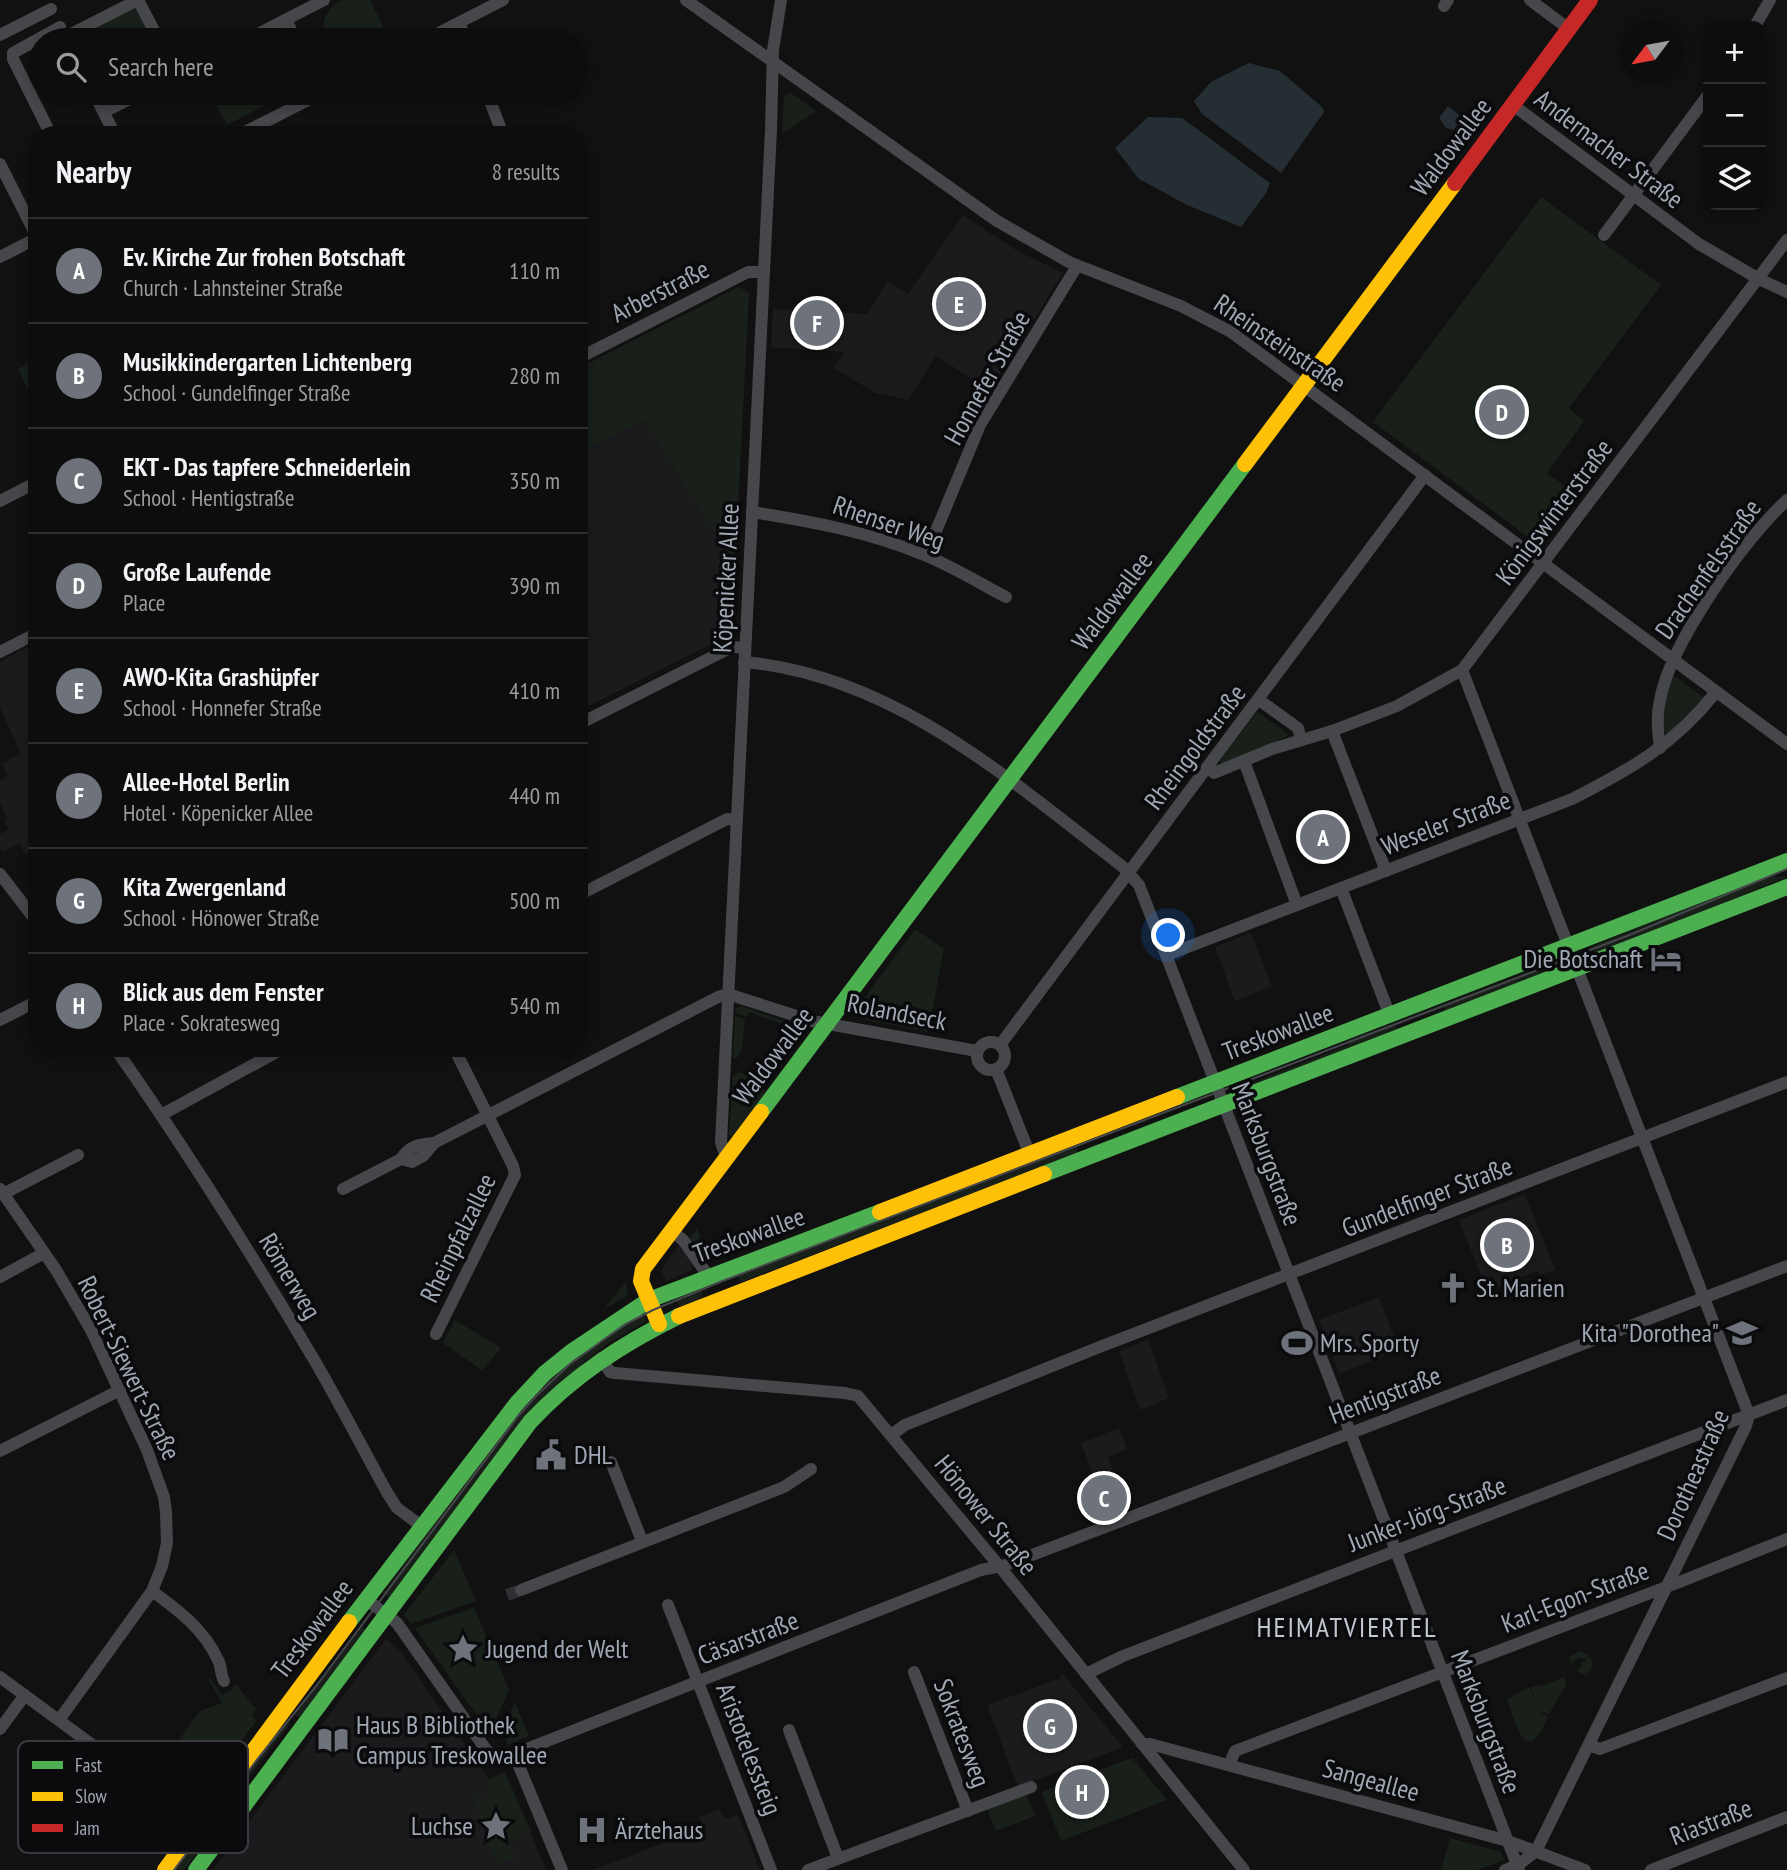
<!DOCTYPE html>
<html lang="en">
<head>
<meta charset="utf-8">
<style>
	body { margin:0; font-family:"PT Sans Narrow",sans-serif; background:#161616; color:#f1f3f6 }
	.controls { position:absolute; right:21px; top:21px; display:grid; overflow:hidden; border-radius:14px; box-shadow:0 4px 10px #0003 }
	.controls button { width:63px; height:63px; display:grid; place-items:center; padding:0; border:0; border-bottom:2px solid #2d2d2e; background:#0d0d0d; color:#f1f3f6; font:35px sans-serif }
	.compass { position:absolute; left:1619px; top:21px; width:63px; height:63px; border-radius:50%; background:#0d0d0d; box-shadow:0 4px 10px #0003; rotate:238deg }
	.you { position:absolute; left:1169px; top:936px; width:24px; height:24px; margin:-18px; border:5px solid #fff; border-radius:50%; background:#1a73e8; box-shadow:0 0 0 10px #1a73e833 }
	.badge { display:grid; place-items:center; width:46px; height:46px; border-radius:50%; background:#6e737b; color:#fff; font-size:23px; font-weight:700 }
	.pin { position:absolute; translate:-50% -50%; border:4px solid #fff; box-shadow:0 2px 7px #0006 }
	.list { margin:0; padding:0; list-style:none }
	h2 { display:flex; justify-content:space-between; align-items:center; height:91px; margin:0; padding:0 28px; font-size:30px }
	h2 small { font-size:23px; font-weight:400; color:#9a9c9d }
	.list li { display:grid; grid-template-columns:46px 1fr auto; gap:21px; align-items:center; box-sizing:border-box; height:105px; padding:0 28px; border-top:2px solid #2d2d2e }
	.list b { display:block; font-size:26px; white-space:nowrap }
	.list p { margin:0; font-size:23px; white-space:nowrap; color:#9a9c9d }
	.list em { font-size:23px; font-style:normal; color:#9a9c9d }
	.icon { flex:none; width:38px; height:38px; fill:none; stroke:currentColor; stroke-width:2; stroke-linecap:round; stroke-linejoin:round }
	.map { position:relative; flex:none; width:1787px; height:1870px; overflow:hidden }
	.search { position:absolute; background:#0d0d0d; box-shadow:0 4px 10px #0003; left:28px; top:28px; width:560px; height:77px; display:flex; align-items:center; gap:18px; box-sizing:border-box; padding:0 24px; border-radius:38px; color:#9a9c9d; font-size:26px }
	.panel { position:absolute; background:#0d0d0d; box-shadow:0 4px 10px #0003; left:28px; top:126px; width:560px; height:931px; border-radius:28px }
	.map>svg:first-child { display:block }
	.built { fill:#1b1b1d }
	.green { fill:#19201a }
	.water { fill:#242e33 }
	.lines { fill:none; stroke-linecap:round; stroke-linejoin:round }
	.street-tunnel { stroke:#2e2f32; stroke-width:12; stroke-dasharray:12 6; stroke-linecap:butt }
	.street { stroke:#45474a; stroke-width:12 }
	.fast { stroke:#4caf50; stroke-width:16 }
	.slow { stroke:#ffc107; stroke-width:16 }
	.jam { stroke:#c62828; stroke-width:16 }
	.tram { stroke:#45474a; stroke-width:2 }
	.labels { text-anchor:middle; stroke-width:7; stroke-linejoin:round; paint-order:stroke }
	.street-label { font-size:26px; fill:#a0a8b4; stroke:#0b0b0d }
	.poi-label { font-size:26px; fill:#a0a8b4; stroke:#0b0b0d; text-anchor:start }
	.neighbourhood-label { font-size:28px; letter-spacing:2px; fill:#c1c7d0; stroke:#0b0b0d }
	.key { fill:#0b0b0d; stroke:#383a3f; stroke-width:2 }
	.key-label { font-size:19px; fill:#a0a8b4 }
</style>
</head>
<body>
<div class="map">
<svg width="1787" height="1870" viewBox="0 0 1787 1870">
	<rect width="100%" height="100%" fill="#111"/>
	<g class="built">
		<path d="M963 215 1016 250 1063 273 990 390 936 356 908 400 875 393 834 368 844 352 771 347 773 309 867 314 888 281 908 294Z"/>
		<path d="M644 420 735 566 733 633 579 711V453Z"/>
		<path d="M27 647 37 666V849L26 855 19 843 2 852 0 848V834L9 829 5 821 8 819 0 804V781L8 776 2 764 21 753 0 708V662Z"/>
		<path d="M1251 933 1272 987 1235 1001 1215 947Z"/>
		<path d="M1525 1194 1555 1270 1540 1275 1537 1271 1487 1291 1459 1220Z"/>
		<path d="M679 1246 693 1265 692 1270 666 1281 661 1270Z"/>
		<path d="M1379 1297 1399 1350 1339 1374 1319 1320Z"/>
		<path d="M1148 1339 1169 1398 1140 1410 1119 1351Z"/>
		<path d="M1119 1428 1127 1449 1108 1457 1128 1509 1109 1516 1081 1443Z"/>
		<path d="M386 1639 401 1652 489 1779 505 1772 546 1870H213Z"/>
		<path d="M1062 1673 1123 1747 1018 1787 987 1705 1061 1678Z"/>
		<path d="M720 1809 723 1816 728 1819 738 1815 760 1870H592L701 1829 702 1823 699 1817Z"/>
	</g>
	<g class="green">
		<path d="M342 0H370L390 40H326C320 22 325 9 342 0Z"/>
		<path d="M134 8 137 9 153 40H77L78 37Z"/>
		<path d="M210 93H277V99L227 125Z"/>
		<path d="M791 93 816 111 782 134 784 96Z"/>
		<path d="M1541 197 1661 285 1569 408 1584 421 1547 473 1576 495 1539 545 1373 422Z"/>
		<path d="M739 287 749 293 735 566 644 420 579 453V368Z"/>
		<path d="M36 359 37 388 29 392 18 369Z"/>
		<path d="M1672 674 1704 698 1670 732 1666 734 1661 720Z"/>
		<path d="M1257 712 1286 732 1288 736 1221 765 1220 761Z"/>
		<path d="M1764 876 1787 877 1595 955 1591 947Z"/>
		<path d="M915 929 944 949 928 1032 862 1019 858 1007Z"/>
		<path d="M1551 963 1554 971 1446 1012 1443 1005 1394 1024 1396 1029 1250 1087 1249 1084 1349 1045 1348 1040Z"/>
		<path d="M741 1006 744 1007 806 1028 802 1034 798 1030 749 1012 746 1017 735 1013 736 1008Z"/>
		<path d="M735 1016 745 1019 742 1049 737 1058H733Z"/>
		<path d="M738 1072 759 1078 765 1092 733 1137 729 1135 733 1076Z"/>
		<path d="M1191 1099 1192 1103 1076 1147 1078 1153 741 1282 737 1274Z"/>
		<path d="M697 1228 706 1256 710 1259 708 1262 689 1239Z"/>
		<path d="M625 1282 628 1292 626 1296 603 1310Z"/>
		<path d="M704 1285 701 1299 680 1308 675 1296Z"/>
		<path d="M642 1312 646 1321 609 1343 586 1360 391 1599 383 1593 502 1431 549 1377Z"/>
		<path d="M455 1320 501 1348 482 1370 443 1343Z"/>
		<path d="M454 1550 476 1601 411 1624 404 1615Z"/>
		<path d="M474 1608 509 1690 493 1726 487 1730 415 1628Z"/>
		<path d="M363 1626 366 1633 299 1718 295 1715Z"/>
		<path d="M1579 1651 1587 1654 1593 1662 1591 1670 1585 1676 1576 1670 1582 1666 1581 1662H1586L1585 1659 1577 1658 1572 1665 1569 1657Z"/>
		<path d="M1564 1677 1567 1684 1549 1714 1539 1711 1548 1717 1542 1731 1533 1741 1525 1740 1520 1735 1507 1700 1529 1687 1534 1697 1531 1687 1544 1685Z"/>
		<path d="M211 1679 222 1695 230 1691 236 1684 256 1709 252 1715 256 1721 193 1806H190L152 1777 200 1711 222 1703 209 1680Z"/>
		<path d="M515 1703 529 1736 508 1745 506 1739 516 1734 508 1716Z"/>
		<path d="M282 1718 290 1724 221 1813 218 1807Z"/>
		<path d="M1132 1758 1167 1800 1061 1841 1042 1792Z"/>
		<path d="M505 1772 531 1832 510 1840 516 1857 499 1864 496 1860 473 1800V1790L481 1800 492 1792 485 1782Z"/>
		<path d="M1026 1794 1035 1816 996 1831 987 1809Z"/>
		<path d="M1450 1838 1501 1852 1504 1860 1476 1870H1441Z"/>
		<path d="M194 1839 199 1843 198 1845 201 1848 184 1870H171Z"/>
	</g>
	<g class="water">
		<path d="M1249 63 1280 71 1322 107 1324 112 1281 173 1202 114 1194 101 1211 82Z"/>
		<path d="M1448 106 1462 117 1454 130 1446 128 1439 118Z"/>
		<path d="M1148 117 1182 118 1270 183 1266 193 1241 227 1187 205 1139 179 1115 148Z"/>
	</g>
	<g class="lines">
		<path class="street-tunnel" d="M507 1595 521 1590"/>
		<g class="street">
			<path d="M138 0 159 40"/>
			<path d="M686 0 997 221 1069 262 1181 306 1231 332 1787 744"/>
			<path d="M1530 0 1569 29"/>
			<path d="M1444 6 1448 0"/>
			<path d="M286 20 296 40"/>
			<path d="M459 23 467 40"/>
			<path d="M1755 26 1770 0"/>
			<path d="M0 35 51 9"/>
			<path d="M65 37 138 0"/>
			<path d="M246 40 324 0"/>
			<path d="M425 40 503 0"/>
			<path d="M94 93 115 135"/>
			<path d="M487 93 503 135"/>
			<path d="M1513 105 1699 244 1759 279 1787 292"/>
			<path d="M104 112 142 93"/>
			<path d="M51 135 13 59V53L60 27"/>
			<path d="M239 135 322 93"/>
			<path d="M0 164 37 237"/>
			<path d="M1604 235 1708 95"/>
			<path d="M0 257 37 238"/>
			<path d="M579 341 585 355"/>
			<path d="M579 358 748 272H764"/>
			<path d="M0 501 37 482"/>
			<path d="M752 512C810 521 869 532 924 555 952 566 979 583 1006 597"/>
			<path d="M926 555 980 425 1077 266"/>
			<path d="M0 652 37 633"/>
			<path d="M744 662C893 675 1010 780 1123 867L1139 885 1519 1870"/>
			<path d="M1462 670 1749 1415 1746 1426 1536 1851 1518 1865 1505 1870"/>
			<path d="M1259 700 1298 728 1301 739"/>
			<path d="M579 724 732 647 745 648"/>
			<path d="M1332 731 1386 871"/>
			<path d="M1660 748C1658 732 1656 717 1660 700 1670 644 1744 539 1787 500"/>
			<path d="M1244 761 1297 905"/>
			<path d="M1208 768 1214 773 1272 749 1332 731 1397 706 1462 670 1787 240"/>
			<path d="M0 874 37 922"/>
			<path d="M1341 888 1390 1016"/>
			<path d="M579 895 727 819 736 820"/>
			<path d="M1167 955 1572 799C1631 769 1674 745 1716 692"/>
			<path d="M728 994 812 1021 977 1051"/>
			<path d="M0 1020 37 1001"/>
			<circle cx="991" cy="1056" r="14"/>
			<path d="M1000 1045 1425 475"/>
			<path d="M115 1048C187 1151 253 1256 316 1363 341 1406 364 1451 388 1494L397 1508 423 1527"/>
			<path d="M996 1069 1030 1155"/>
			<path d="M161 1115 284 1048"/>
			<path d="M729 1155 724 1151 721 1142 771 130 773 50 781 0"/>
			<path d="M401 1159 412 1162 423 1156 434 1143"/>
			<path d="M0 1189 56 1270 91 1330 147 1450 164 1497 166 1512 167 1543 162 1566 152 1591 59 1720"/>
			<path d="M343 1189 401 1159C409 1146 419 1144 434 1143L718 997 728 994"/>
			<path d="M3 1194 78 1155"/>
			<path d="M672 1231 683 1240 709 1277"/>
			<path d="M0 1277 44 1253"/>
			<path d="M436 1334 515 1175 513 1166 454 1048"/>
			<path d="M601 1358 610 1372 615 1373 845 1393 858 1396 1000 1567 1244 1870"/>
			<path d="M891 1435 905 1425 1097 1348 1787 1082"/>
			<path d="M0 1451 120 1390"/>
			<path d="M611 1462 642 1541"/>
			<path d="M521 1590 784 1487 811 1469"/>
			<path d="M152 1591C178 1610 204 1629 218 1660 222 1667 220 1674 224 1681"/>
			<path d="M366 1599 397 1623 487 1751 495 1756 514 1754 981 1570 1006 1565 1787 1266"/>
			<path d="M668 1605 771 1870"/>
			<path d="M914 1672 968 1811"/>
			<path d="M1086 1674 1123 1656 1787 1400"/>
			<path d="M0 1677 219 1838"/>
			<path d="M0 1729 25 1695"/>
			<path d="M789 1730 838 1858"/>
			<path d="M1142 1744H1150L1508 1841 1585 1870"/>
			<path d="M1589 1745 1600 1749 1787 1678"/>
			<path d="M514 1754 562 1870"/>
			<path d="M1229 1765 1235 1751 1682 1581 1787 1539"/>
			<path d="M808 1870 1031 1787"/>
			<path d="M1651 1870 1787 1817"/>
		</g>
		<g class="fast">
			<path d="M1177 1097 1787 861"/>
			<path d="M761 1112 1245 464"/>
			<path d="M1044 1174 1787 887"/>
			<path d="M349 1622 517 1403 545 1373 571 1352 649 1300 880 1212"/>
			<path d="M196 1870 530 1422C573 1376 622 1344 679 1316"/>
		</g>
		<g class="slow">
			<path d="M1245 464 1455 183"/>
			<path d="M880 1212 1177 1097"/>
			<path d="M679 1316 1044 1174"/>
			<path d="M659 1324 641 1281 643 1269 761 1112"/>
			<path d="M165 1870 349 1622"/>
		</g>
		<path class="jam" d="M1455 183 1590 0"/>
		<path class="tram" d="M174 1870 256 1761 317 1685 519 1415 535 1397 570 1364 624 1325 653 1310 720 1282 1632 934 1787 869"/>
	</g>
	<defs>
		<g id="hotel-bare" transform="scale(2.415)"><path d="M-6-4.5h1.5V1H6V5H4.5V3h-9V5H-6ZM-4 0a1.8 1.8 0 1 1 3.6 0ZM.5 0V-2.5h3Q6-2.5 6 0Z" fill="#6e737b" stroke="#0b0b0d" stroke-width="2.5" paint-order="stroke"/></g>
		<g id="church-bare" transform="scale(2.415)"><path d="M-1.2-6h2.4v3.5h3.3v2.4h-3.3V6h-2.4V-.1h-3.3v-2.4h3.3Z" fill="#6e737b" stroke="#0b0b0d" stroke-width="2.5" paint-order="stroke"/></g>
		<g id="school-bare" transform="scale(2.415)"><path d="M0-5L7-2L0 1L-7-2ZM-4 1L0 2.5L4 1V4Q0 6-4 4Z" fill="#6e737b" stroke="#0b0b0d" stroke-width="2.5" paint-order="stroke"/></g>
		<g id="stadium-bare" transform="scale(2.415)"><path d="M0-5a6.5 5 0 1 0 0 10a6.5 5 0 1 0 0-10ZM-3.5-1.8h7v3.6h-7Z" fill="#6e737b" stroke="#0b0b0d" stroke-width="2.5" paint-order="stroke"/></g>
		<g id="civic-bare" transform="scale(2.415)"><path d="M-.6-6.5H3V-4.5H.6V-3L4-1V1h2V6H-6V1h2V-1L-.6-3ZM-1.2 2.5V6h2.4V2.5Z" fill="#6e737b" stroke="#0b0b0d" stroke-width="2.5" paint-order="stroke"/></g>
		<g id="sight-bare" transform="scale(2.415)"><path d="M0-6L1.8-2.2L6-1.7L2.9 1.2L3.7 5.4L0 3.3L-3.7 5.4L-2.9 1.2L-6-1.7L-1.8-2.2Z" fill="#6e737b" stroke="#0b0b0d" stroke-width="2.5" paint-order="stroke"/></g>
		<g id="library-bare" transform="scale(2.415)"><path d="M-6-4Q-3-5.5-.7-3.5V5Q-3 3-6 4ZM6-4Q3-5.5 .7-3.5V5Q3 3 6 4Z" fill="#6e737b" stroke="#0b0b0d" stroke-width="2.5" paint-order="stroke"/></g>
		<g id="hospital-bare" transform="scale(2.415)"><path d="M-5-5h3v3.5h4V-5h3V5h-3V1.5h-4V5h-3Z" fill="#6e737b" stroke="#0b0b0d" stroke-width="2.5" paint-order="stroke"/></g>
	</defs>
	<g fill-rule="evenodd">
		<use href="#hotel-bare" x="1666" y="959"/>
		<use href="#church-bare" x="1453" y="1288"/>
		<use href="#school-bare" x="1742" y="1333"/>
		<use href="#stadium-bare" x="1297" y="1343"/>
		<use href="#civic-bare" x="551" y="1455"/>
		<use href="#sight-bare" x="463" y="1649"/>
		<use href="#library-bare" x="333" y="1740"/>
		<use href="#sight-bare" x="496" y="1826"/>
		<use href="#hospital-bare" x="592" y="1830"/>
	</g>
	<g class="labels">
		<g class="street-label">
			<text transform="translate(1451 147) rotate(-53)" y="9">Waldowallee</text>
			<text transform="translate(1609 149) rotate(37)" y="9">Andernacher Straße</text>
			<text transform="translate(660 291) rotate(-27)" y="9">Arberstraße</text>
			<text transform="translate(1280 343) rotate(34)" y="9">Rheinsteinstraße</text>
			<text transform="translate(987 378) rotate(-61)" y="9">Honnefer Straße</text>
			<text transform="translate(1554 512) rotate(-53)" y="9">Königswinterstraße</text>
			<text transform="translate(889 523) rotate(19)" y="9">Rhenser Weg</text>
			<text transform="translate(1708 569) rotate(-55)" y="9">Drachenfelsstraße</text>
			<text transform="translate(726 578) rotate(-87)" y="9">Köpenicker Allee</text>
			<text transform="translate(1112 601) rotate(-53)" y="9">Waldowallee</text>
			<text transform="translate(1195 747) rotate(-53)" y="9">Rheingoldstraße</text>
			<text transform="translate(1446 823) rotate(-21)" y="9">Weseler Straße</text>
			<text transform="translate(897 1012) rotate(11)" y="9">Rolandseck</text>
			<text transform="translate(1278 1032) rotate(-21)" y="9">Treskowallee</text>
			<text transform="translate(773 1056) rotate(-53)" y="9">Waldowallee</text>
			<text transform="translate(1267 1154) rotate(69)" y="9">Marksburgstraße</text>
			<text transform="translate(1427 1197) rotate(-21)" y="9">Gundelfinger Straße</text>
			<text transform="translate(749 1235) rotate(-20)" y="9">Treskowallee</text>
			<text transform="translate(458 1238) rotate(-64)" y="9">Rheinpfalzallee</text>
			<text transform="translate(290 1276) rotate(59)" y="9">Römerweg</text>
			<text transform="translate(129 1368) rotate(64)" y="9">Robert-Siewert-Straße</text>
			<text transform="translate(1385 1395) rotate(-21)" y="9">Hentigstraße</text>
			<text transform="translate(1693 1475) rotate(-66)" y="9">Dorotheastraße</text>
			<text transform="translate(1427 1514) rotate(-21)" y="9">Junker-Jörg-Straße</text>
			<text transform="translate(986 1515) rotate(51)" y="9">Hönower Straße</text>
			<text transform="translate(1575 1597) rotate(-21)" y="9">Karl-Egon-Straße</text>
			<text transform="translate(312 1629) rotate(-53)" y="9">Treskowallee</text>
			<text transform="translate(748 1638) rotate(-21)" y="9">Cäsarstraße</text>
			<text transform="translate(1486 1722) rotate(69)" y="9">Marksburgstraße</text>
			<text transform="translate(962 1733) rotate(69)" y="9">Sokratesweg</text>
			<text transform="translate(749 1749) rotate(69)" y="9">Aristotelessteig</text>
			<text transform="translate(1371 1780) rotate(15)" y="9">Sangeallee</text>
			<text transform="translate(1711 1822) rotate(-21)" y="9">Riastraße</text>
		</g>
		<g class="poi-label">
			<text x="1643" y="968" text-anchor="end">Die Botschaft</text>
			<text x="1476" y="1297">St. Marien</text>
			<text x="1719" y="1342" text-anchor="end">Kita "Dorothea"</text>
			<text x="1320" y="1352">Mrs. Sporty</text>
			<text x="574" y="1464">DHL</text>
			<text x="486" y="1658">Jugend der Welt</text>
			<text x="356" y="1734">Haus B Bibliothek<tspan x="356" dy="30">Campus Treskowallee</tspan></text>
			<text x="473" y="1835" text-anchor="end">Luchse</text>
			<text x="615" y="1839">Ärztehaus</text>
		</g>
		<g class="neighbourhood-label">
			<text x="1347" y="1637">HEIMATVIERTEL</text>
		</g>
	</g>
	<rect x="18" y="1741" width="230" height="112" rx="10" class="key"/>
	<rect x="32" y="1761" width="31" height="8" fill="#4caf50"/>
	<rect x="32" y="1792" width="31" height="9" fill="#ffc107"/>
	<rect x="32" y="1824" width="31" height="8" fill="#c62828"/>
	<g class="key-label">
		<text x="75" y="1772">Fast</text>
		<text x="75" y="1803">Slow</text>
		<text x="75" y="1835">Jam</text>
	</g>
</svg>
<div class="controls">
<button>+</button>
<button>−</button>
<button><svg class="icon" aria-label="layers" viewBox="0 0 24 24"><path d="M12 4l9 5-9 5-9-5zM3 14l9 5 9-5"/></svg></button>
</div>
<svg class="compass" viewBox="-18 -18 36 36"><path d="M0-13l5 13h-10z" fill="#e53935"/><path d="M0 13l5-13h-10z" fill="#9a9c9d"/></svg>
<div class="you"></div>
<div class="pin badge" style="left:1323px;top:837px">A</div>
<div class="pin badge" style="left:1507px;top:1245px">B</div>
<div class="pin badge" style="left:1104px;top:1498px">C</div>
<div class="pin badge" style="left:1502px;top:412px">D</div>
<div class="pin badge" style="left:959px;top:304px">E</div>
<div class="pin badge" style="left:817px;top:323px">F</div>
<div class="pin badge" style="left:1050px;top:1726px">G</div>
<div class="pin badge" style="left:1082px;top:1792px">H</div>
<div class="search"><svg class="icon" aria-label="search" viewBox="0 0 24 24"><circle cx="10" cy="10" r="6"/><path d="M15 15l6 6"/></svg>Search here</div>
<section class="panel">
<h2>Nearby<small>8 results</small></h2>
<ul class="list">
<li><span class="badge">A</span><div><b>Ev. Kirche Zur frohen Botschaft</b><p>Church · Lahnsteiner Straße</p></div><em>110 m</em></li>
<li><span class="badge">B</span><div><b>Musikkindergarten Lichtenberg</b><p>School · Gundelfinger Straße</p></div><em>280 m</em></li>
<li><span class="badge">C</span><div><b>EKT - Das tapfere Schneiderlein</b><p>School · Hentigstraße</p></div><em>350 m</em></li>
<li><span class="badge">D</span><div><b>Große Laufende</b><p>Place</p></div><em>390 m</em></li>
<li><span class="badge">E</span><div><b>AWO-Kita Grashüpfer</b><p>School · Honnefer Straße</p></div><em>410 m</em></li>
<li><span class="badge">F</span><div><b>Allee-Hotel Berlin</b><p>Hotel · Köpenicker Allee</p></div><em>440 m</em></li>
<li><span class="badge">G</span><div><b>Kita Zwergenland</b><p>School · Hönower Straße</p></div><em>500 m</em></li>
<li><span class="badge">H</span><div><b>Blick aus dem Fenster</b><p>Place · Sokratesweg</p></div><em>540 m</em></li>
</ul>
</section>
</div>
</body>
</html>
